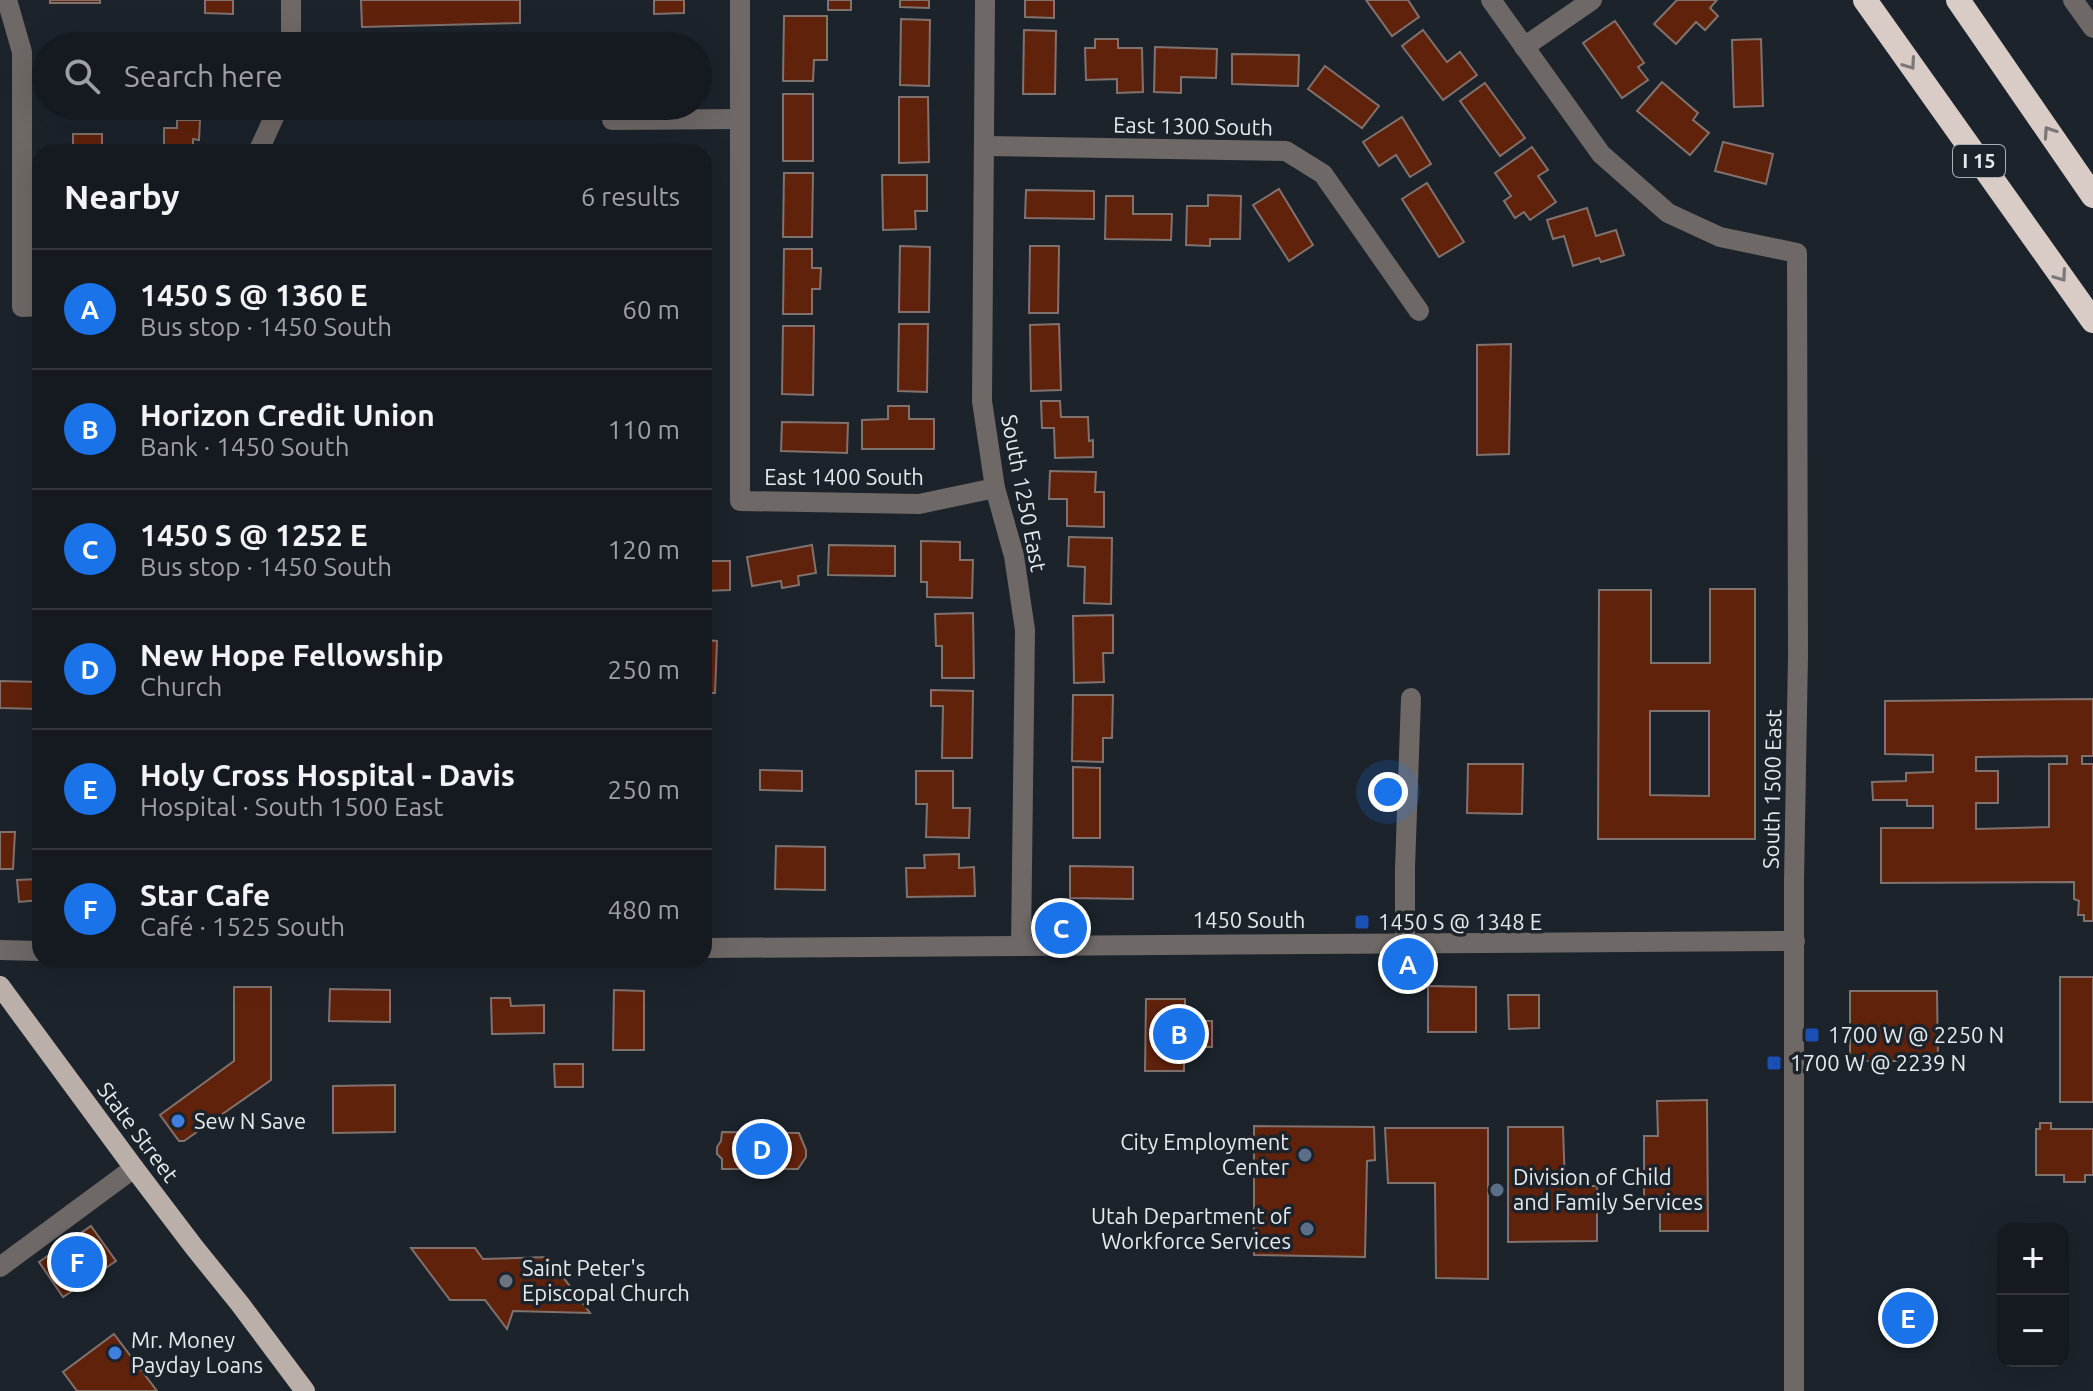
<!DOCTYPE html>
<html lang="en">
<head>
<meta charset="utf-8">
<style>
	body { margin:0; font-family:Ubuntu,sans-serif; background:#1e2329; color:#f1f3f6 }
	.controls { position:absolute; right:24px; bottom:24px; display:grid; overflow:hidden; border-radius:16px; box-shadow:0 8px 32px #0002 }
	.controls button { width:72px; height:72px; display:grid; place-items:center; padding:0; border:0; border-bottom:2px solid #34383e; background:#151a20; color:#f1f3f6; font:40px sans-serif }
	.you { position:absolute; left:1388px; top:792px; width:28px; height:28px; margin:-20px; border:6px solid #fff; border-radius:50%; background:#1a73e8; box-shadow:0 0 0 12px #1a73e833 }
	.badge { display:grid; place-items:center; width:52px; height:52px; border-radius:50%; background:#1a73e8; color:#fff; font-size:26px; font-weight:700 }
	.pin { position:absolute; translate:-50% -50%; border:4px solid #fff; box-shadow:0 2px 8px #0006 }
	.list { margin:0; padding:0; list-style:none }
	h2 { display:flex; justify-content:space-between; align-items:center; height:104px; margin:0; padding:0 32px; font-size:34px }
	h2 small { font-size:26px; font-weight:400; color:#9da1a5 }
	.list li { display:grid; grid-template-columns:52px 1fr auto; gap:24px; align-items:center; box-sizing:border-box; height:120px; padding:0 32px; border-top:2px solid #34383e }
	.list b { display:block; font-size:30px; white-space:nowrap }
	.list p { margin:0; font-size:26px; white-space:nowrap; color:#9da1a5 }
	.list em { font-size:26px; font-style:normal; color:#9da1a5 }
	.icon { flex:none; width:44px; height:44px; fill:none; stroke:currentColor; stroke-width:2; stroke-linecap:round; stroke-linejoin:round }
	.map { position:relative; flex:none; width:2093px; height:1391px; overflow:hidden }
	.search { position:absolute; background:#151a20; box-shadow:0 8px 32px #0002; left:32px; top:32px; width:680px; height:88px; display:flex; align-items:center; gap:20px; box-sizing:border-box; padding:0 28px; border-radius:44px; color:#9da1a5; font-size:30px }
	.panel { position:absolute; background:#151a20; box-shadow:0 8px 32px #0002; left:32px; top:144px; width:680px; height:824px; border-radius:24px }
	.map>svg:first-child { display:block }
	.building { fill:#61220c; stroke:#80726e; stroke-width:2; fill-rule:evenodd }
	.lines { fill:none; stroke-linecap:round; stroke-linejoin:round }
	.minor { stroke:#6e6866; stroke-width:20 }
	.major { stroke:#bbafaa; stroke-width:20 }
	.highway { stroke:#d9cbc5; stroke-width:24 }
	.oneway { stroke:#7a7778 }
	.transit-dot { fill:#1a4fb4; stroke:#1c232b; stroke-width:3 }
	.shop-dot { fill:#3f7fe0; stroke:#1c232b; stroke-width:3 }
	.service-dot { fill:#5c6f8a; stroke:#1c232b; stroke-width:3 }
	.worship-dot { fill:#6b7280; stroke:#1c232b; stroke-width:3 }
	.labels { text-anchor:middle; stroke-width:7; stroke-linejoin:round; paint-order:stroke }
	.shield { fill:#1c232b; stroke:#a9aeb4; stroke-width:2 }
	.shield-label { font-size:20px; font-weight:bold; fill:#e5eaef }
	.street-label { font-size:22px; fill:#e5eaef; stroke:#1c232b }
	.poi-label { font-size:22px; fill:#e5eaef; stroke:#1c232b; text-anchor:start }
</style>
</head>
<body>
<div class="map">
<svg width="2093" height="1391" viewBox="0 0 2093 1391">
	<rect width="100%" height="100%" fill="#1c232b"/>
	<g class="building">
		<rect x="50" y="0" width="50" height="3"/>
		<path d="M205 0H233V14L205 13Z"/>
		<path d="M361 0H520V23L362 27Z"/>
		<path d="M654 0H684V13L654 14Z"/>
		<rect x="828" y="0" width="23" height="10"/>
		<path d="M900 0H929V8L900 7Z"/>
		<path d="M1025 0H1054V18L1025 17Z"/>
		<path d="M1366 0H1408L1419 17 1392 36Z"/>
		<path d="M1677 0H1717L1710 8 1718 16 1705 30 1696 22 1676 44 1654 24Z"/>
		<path d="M784 16H827V60H814L813 81H783Z"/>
		<path d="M901 19 930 20 929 86 900 85Z"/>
		<path d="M1615 21 1644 63 1638 67 1648 80 1622 98 1583 43Z"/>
		<path d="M1024 30 1056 31 1055 94H1023Z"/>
		<path d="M1423 30 1447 62 1460 52 1477 75 1443 100 1402 46Z"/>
		<path d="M198 36 230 43 229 46H196Z"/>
		<path d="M645 36H674V43H684V46H615V42H645Z"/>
		<path d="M1095 39H1118V48H1142L1143 92 1117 93V79L1086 80 1085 48H1095Z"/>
		<path d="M1761 39 1763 106 1734 107 1732 40Z"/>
		<path d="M1155 47 1217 49 1216 78 1181 77V93L1154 92Z"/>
		<path d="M1232 54 1299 55 1298 86 1232 84Z"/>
		<path d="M1325 66 1379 106 1362 128 1308 89Z"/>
		<path d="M1662 82 1698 113 1693 120 1709 133 1690 155 1637 111Z"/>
		<path d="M1485 83 1525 138 1500 156 1460 101Z"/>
		<rect x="783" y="94" width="30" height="67"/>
		<path d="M899 97H928L929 162 899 163Z"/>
		<path d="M1402 117 1431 164 1410 177 1396 155 1379 166 1363 142Z"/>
		<path d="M177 120H200L199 140 193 139V152H164V128H177Z"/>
		<rect x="73" y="134" width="29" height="18"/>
		<path d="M1723 142 1773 154 1766 184 1715 171Z"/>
		<path d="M1532 147 1548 170 1538 176 1556 202 1530 220 1524 212 1515 218 1504 201 1511 196 1495 173Z"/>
		<path d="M784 173H813L812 237H783Z"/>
		<path d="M882 175H927V211H915L916 229 883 230Z"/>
		<path d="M1427 183 1464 242 1439 257 1402 199Z"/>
		<path d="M1279 189 1313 245 1289 261 1253 205Z"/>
		<path d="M1026 190 1094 191V219L1025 218Z"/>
		<path d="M1208 195 1241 196 1240 239H1210V246L1186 245 1187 206H1208Z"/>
		<path d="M1106 196H1133V214H1172L1171 240 1105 239Z"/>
		<path d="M1587 208 1596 236 1616 230 1624 255 1601 262 1599 258 1573 266 1564 236 1553 239 1547 220Z"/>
		<path d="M900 246 930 247 929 312H899Z"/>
		<path d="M1030 246H1059L1058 313H1029Z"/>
		<path d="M784 249H812V268H821L820 289H812V314H783Z"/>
		<path d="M899 324H928L927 392 898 391Z"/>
		<path d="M1059 324 1061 390 1031 391 1030 325Z"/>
		<path d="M783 326H814L813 395 782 394Z"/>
		<path d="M1511 344 1509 454 1477 455V345Z"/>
		<path d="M1041 401H1060L1061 417H1088L1089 441 1093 440V457L1055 458 1054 428H1042Z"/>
		<path d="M888 406H909V419H934V449H862V420L888 419Z"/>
		<path d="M782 422 848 423 847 453 781 451Z"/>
		<path d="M1050 471 1096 472 1095 492H1104V527L1067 526V499H1049Z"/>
		<path d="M1069 537 1112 538 1111 604 1084 603 1085 567 1068 566Z"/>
		<path d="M921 541 960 542V560H973L972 598 927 597V582H921Z"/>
		<path d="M812 545 816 573 798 576 799 585 782 588 781 581 752 586 747 557Z"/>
		<path d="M829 545 895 546V576L828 575Z"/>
		<path d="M704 561H730V590L704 591Z"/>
		<path d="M1710 589H1755V839H1598L1599 590H1651V663H1710ZM1650 711H1709V796L1650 795Z"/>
		<path d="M973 613 974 678H942V646H936L935 614Z"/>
		<path d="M1113 615V653H1103L1104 682 1074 683 1073 616Z"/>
		<path d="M704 640 717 641 715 693H704Z"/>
		<path d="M0 681 40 682V709L0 708Z"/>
		<path d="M931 690 973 691 972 758H942L943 706H931Z"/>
		<path d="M1073 695H1113L1112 738H1103V762L1072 761Z"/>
		<path d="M2093 699V756H2082V764H2093V921H2084V915H2078L2079 901 2074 899V882L1881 883V828H1933V806H1907V800H1873L1872 782 1906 781V773L1933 772V755L1885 754V701ZM2067 756V764H2049V827L1976 829V803H1998V771H1976V757Z"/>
		<path d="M1468 764H1523L1522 814 1467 813Z"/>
		<path d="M1073 767 1100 768V838H1073Z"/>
		<path d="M760 770 802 771V791L760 790Z"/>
		<path d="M916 771H953V808H970L969 838 926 837 927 804H916Z"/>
		<path d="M0 832H15L13 869H0Z"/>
		<path d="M776 846 825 847V890L775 889Z"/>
		<path d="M959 854V868L974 867 975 896 907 897 906 868H925L924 855Z"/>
		<path d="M1070 866 1133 867V899L1070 898Z"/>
		<path d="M40 879V900L19 902 17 880Z"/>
		<rect x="2060" y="977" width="33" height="125"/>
		<path d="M1428 986 1476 987V1032H1428Z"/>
		<path d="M234 987H271V1080L184 1141H179L160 1115 234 1061Z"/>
		<path d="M330 989 390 990V1022L329 1021Z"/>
		<path d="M614 990 644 991V1050H613Z"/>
		<path d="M1850 991H1937L1938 1061H1850Z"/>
		<path d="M1508 995H1539V1028L1509 1029Z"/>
		<path d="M491 998H510L511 1006 544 1005V1033L492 1034Z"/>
		<path d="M1146 999H1185V1021H1212V1047H1184V1071H1145Z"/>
		<path d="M554 1064H583V1087H555Z"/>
		<path d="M395 1085V1132L333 1133V1086Z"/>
		<path d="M1707 1100 1708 1231H1660V1197H1644V1136H1658L1657 1101Z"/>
		<path d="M2040 1123H2051V1129H2093V1175H2085V1182H2064V1175H2036V1129H2040Z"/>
		<path d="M1254 1126 1374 1127 1375 1160 1367 1161 1365 1257 1254 1255Z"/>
		<path d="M1508 1127H1563L1565 1186H1597V1241L1508 1242Z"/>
		<path d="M1385 1128H1488V1279L1436 1278 1435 1183H1388Z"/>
		<path d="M722 1132 799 1133 806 1150V1157L798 1169H722V1159L717 1154V1147L721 1141Z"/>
		<path d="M91 1226 116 1261 63 1297 39 1262Z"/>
		<path d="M411 1248H475L483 1259 548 1257 590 1313 513 1311 507 1329 485 1300H450Z"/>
		<path d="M114 1334 157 1391H77L63 1372Z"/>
	</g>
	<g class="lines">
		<g class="minor">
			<path d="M7 0 22 52V307L40 306"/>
			<path d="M740 0V501L919 504 995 488"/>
			<path d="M985 0 982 401 995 488 1014 556 1025 630 1021 946"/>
			<path d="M1491 0 1601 154 1668 213 1720 237 1797 253 1798 655 1794 881V1391"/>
			<path d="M2073 0 2093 28"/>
			<path d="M291 46V0"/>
			<path d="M1524 47 1592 0"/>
			<path d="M612 120 740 119"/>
			<path d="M984 146 1286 151 1323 174 1419 311"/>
			<path d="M258 152 279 106"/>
			<path d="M1405 943V868L1411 698"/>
			<path d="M704 948 1795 941"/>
			<path d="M0 950 40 951"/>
			<path d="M0 1267 134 1168"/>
		</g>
		<path class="major" d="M0 986 134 1168 194 1247 240 1304 305 1391"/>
		<g class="highway">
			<path d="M1865 0 2093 321"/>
			<path d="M1958 0 2093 196"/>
		</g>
	</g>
	<defs><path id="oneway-chevron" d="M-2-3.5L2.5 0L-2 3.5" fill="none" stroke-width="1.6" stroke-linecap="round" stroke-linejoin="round" transform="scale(2)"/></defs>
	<g class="oneway">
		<use href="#oneway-chevron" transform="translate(1910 64) rotate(55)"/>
		<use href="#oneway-chevron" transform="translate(2049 132) rotate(-124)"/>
		<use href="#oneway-chevron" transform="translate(2061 276) rotate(55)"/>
	</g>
	<g class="transit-dot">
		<rect x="1354" y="914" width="16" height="16" rx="4"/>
		<rect x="1804" y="1027" width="16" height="16" rx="4"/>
		<rect x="1766" y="1055" width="16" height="16" rx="4"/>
	</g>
	<g class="shop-dot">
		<circle cx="178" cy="1121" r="8"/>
		<circle cx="115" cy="1353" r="8"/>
	</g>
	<g class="service-dot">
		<circle cx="1305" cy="1155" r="8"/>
		<circle cx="1497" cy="1190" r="8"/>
		<circle cx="1307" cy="1229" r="8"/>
	</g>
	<circle class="worship-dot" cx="506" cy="1281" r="8"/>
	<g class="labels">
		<rect class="shield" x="1953" y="145" width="52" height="32" rx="6"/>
		<g class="shield-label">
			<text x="1979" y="168">I 15</text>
		</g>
		<g class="street-label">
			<text transform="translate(1193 126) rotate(1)" y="8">East 1300 South</text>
			<text x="844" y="485">East 1400 South</text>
			<text transform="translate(1024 493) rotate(79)" y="8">South 1250 East</text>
			<text transform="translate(1772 789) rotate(-89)" y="8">South 1500 East</text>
			<text x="1249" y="928">1450 South</text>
			<text transform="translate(138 1132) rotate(53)" y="8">State Street</text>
		</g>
		<g class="poi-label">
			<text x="1378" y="930">1450 S @ 1348 E</text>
			<text x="1828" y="1043">1700 W @ 2250 N</text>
			<text x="1790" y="1071">1700 W @ 2239 N</text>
			<text x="194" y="1129">Sew N Save</text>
			<text x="1289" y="1150" text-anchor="end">City Employment<tspan x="1289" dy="25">Center</tspan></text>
			<text x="1513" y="1185">Division of Child<tspan x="1513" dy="25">and Family Services</tspan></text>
			<text x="1291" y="1224" text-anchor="end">Utah Department of<tspan x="1291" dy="25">Workforce Services</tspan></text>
			<text x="522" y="1276">Saint Peter's<tspan x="522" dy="25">Episcopal Church</tspan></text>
			<text x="131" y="1348">Mr. Money<tspan x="131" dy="25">Payday Loans</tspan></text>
		</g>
	</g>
</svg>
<div class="controls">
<button>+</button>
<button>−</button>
</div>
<div class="you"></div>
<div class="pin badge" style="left:1408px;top:964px">A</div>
<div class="pin badge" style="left:1179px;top:1034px">B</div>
<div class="pin badge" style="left:1061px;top:928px">C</div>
<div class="pin badge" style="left:762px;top:1149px">D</div>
<div class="pin badge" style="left:1908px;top:1318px">E</div>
<div class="pin badge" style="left:77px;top:1262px">F</div>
<div class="search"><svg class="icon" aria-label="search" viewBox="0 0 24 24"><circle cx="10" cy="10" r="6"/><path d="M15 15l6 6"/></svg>Search here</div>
<section class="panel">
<h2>Nearby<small>6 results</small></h2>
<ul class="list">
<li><span class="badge">A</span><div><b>1450 S @ 1360 E</b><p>Bus stop · 1450 South</p></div><em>60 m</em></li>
<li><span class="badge">B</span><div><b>Horizon Credit Union</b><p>Bank · 1450 South</p></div><em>110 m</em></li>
<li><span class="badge">C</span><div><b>1450 S @ 1252 E</b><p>Bus stop · 1450 South</p></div><em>120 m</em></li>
<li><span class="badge">D</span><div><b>New Hope Fellowship</b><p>Church</p></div><em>250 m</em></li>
<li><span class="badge">E</span><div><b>Holy Cross Hospital - Davis</b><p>Hospital · South 1500 East</p></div><em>250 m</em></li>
<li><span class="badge">F</span><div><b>Star Cafe</b><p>Café · 1525 South</p></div><em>480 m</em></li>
</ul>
</section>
</div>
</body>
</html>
